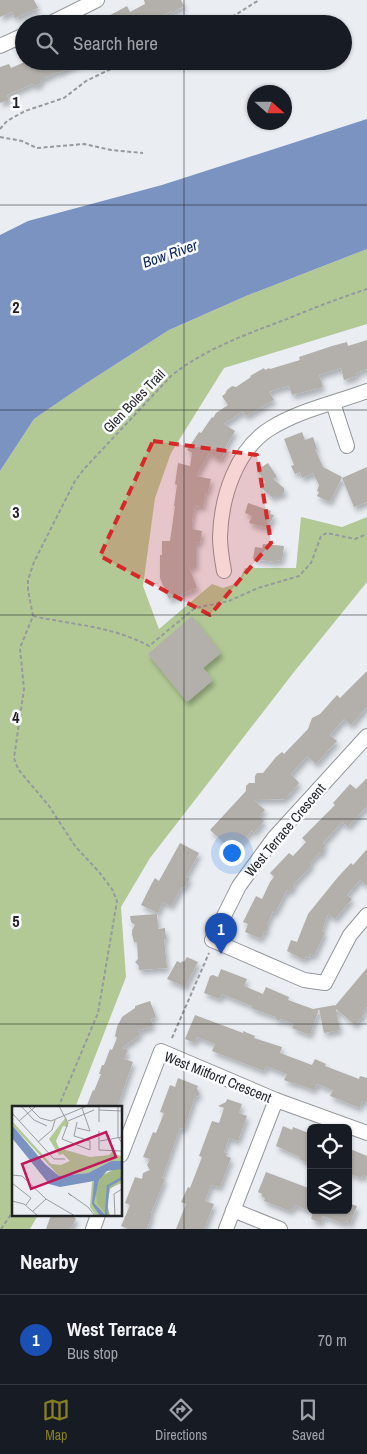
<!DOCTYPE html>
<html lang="en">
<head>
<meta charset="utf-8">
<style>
	body { margin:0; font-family:"Archivo Narrow",sans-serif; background:#242831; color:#f1f3f6 }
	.controls { position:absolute; right:15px; bottom:15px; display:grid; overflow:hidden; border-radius:8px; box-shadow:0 1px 4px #0004 }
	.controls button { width:45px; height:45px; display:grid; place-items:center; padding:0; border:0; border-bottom:1px solid #363941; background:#171b24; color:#f1f3f6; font:25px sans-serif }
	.compass { position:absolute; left:247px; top:85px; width:45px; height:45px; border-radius:50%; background:#171b24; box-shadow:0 1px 4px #0004; rotate:111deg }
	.you { position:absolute; left:231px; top:852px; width:18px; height:18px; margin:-12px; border:4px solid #fff; border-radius:50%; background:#1a73e8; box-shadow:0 0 0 8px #1a73e833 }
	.badge { display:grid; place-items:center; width:32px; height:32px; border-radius:50%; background:#867f26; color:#fff; font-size:16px; font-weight:700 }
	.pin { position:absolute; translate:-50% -41px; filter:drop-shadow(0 1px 2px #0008) }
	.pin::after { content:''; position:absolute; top:26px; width:18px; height:15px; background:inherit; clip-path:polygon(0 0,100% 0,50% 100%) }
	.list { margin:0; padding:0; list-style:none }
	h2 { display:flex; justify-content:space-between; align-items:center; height:65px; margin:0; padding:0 20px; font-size:21px }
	h2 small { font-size:16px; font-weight:400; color:#9ea1a6 }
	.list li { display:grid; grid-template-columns:32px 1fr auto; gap:15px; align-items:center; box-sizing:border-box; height:90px; padding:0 20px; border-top:1px solid #363941 }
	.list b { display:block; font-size:19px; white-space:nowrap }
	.list p { margin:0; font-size:16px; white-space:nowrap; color:#9ea1a6 }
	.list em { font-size:16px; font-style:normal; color:#9ea1a6 }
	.icon { flex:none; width:28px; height:28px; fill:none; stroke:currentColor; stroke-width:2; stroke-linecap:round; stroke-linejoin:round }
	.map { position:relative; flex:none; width:367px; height:1229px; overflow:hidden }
	.search { position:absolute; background:#171b24; box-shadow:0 1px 4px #0004; left:15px; right:15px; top:15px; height:55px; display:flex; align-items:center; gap:12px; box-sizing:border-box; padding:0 18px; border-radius:28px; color:#9ea1a6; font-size:19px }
	.sheet { height:155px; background:#171b24 }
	nav { display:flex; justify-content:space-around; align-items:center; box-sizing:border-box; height:70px; border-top:1px solid #363941; background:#171b24; font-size:14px; color:#9ea1a6 }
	nav a { display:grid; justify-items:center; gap:2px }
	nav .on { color:#867f26 }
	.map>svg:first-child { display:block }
	.green { fill:#b2c996 }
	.water { fill:#7a93c1 }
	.building { fill:#b3afab; filter:url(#shadow) }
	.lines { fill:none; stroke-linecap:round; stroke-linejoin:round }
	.minor-casing { stroke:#92969a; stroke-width:16 }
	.path { stroke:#979a9d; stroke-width:2; stroke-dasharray:4 2.5; stroke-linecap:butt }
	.minor { stroke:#fff; stroke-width:14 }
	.marked { fill:#d62828; fill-opacity:0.2; stroke:#d62828; stroke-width:4; stroke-dasharray:10 6; stroke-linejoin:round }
	.grid { fill:none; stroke:#1f2122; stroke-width:1; stroke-opacity:0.55 }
	.labels { text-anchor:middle; stroke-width:5; stroke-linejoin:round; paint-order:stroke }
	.street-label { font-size:14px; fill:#1f2122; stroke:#f9fbfe }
	.water-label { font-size:15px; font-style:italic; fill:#0a255c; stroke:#f9fbfe }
	.inset-river { fill:none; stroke:#7a93c1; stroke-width:2.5 }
	.inset-road { fill:none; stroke:#999c9f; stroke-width:1 }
	.view { fill:#c2185b; fill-opacity:0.15; stroke:#c2185b; stroke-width:2.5 }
	.inset-edge { fill:none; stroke:#1f2122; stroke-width:2.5 }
	.grid-label { font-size:16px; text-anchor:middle; font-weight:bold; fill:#1f2122; stroke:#f9fbfe; stroke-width:5; stroke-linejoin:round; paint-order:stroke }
</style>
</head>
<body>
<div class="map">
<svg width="367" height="1229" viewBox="0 0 367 1229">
	<defs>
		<filter id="shadow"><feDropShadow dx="2.5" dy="4.5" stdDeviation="2.5" flood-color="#0004"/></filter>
	</defs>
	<rect width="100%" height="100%" fill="#eaeef3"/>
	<path class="green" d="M367 249V324L224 368 171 453 155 498 143 586 159 629 212 584 223 588 238 583 245 568H296L301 517 342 527 367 517V582L294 672 150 858 121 907 126 977 75 1108H14V1215H38L30 1229H0V471L34 419 85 384 169 330 246 296Z"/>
	<path class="water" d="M367 119V249L246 296 169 330 85 384 34 419 0 471V235L28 221 162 185Z"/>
	<g class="building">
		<path d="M0 0H34L38 8 15 18 12 12 0 17Z"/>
		<path d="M144 0H181L184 6 172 13 171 11 147 24H107L105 18 127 6 130 12 145 4Z"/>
		<path d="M27 61H84L58 73 57 72 42 79 40 84 36 86 32 84 7 95 9 100 0 103V67L9 64 11 68Z"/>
		<path d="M367 340V369L356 373 357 376 344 380 341 368 319 375 323 387 292 395 289 386 280 388 269 392 274 400 246 416 243 412 240 413 224 424 235 431 225 448 227 449 220 460 209 453 196 476 211 479 208 491H206L203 507 195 506 192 521V529L202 531 200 543 196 542V567H189L197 588 169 599 160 578V555H162V541H170L175 506H174L177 485 175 484 178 463 190 466 192 453 187 450 199 432 201 433 212 417 213 418 216 413 228 405 222 396 225 394 227 390 232 386 236 387 251 377 250 376 264 368 265 370 269 368 270 369 300 360 299 357 332 346 347 342 348 346Z"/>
		<path d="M302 432 305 440 313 437 317 449H315L323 467 342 477 330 502 317 496 319 492 317 491 319 485 313 473 302 478 300 472 295 474 291 466 294 465 284 439Z"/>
		<path d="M268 463 277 477 273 479 284 488V492L282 495H276L273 498 260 487 265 482 257 470Z"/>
		<path d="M367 467V502L354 507 342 478Z"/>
		<path d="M248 503 271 511 270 514 274 515 268 528 249 523 252 516 245 513Z"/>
		<path d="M263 544 284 546 282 561 277 560V562L253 559 255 547 262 548Z"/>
		<path d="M192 616 221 653 203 668 213 680 187 702 148 654Z"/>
		<path d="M367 671V707L351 725 344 719 330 735 337 741 316 764 307 756 291 774 299 783 287 797H285V799L254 800 265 810 259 816 264 821 254 833 252 830 239 845 231 838 224 843 210 830 246 791V786L249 783H255V776L257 773H263L276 757 282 752 284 754 308 729 312 718 320 714 337 695 340 698Z"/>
		<path d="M367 778V806L348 827 342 822 323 843 326 845 323 849V854L319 853 310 863 312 865 293 885 295 886 289 892 287 890 275 913 273 911 267 925V931L264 932 261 939 245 932 248 924 243 922 256 896 262 899 270 882 274 877 270 873 289 853 293 856 306 842 302 838 335 805 333 803 350 784 356 789Z"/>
		<path d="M180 843 199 853 186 877 190 878 184 888 182 887 171 906 163 902 158 913 141 905 152 883 155 878 159 881Z"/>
		<path d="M367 849V886L360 880 347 895 352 899 335 919 328 914 322 931 325 932 314 956 310 954 309 958 306 956 304 960 287 951 291 940 297 942 308 914 338 877 351 863 353 865Z"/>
		<path d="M157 914 158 929 165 928 166 939H164L167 968 139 970V966L135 962 138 959 137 942H134L132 934V930L135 925 131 922 130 916Z"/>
		<path d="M187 957 198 962 185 987 167 979 177 961 181 963 182 961 184 962Z"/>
		<path d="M367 968V1007L363 1011 365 1013 355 1025 336 1009 340 1030 324 1033 319 1009 310 1035 292 1028 294 1024 281 1019 277 1021 276 1017 251 1008 252 1006 222 994 220 999 204 993 210 976 213 975 218 977 221 969 247 979 244 986 263 994 266 987 289 997 288 1000 313 1009 335 1005V1006Z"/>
		<path d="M150 1001 156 1017 151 1019 153 1026 138 1031 141 1034 122 1048 128 1050 124 1059 133 1062 117 1108H92L87 1105 93 1090 94 1091 101 1074H99L102 1065H104L110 1049 112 1050 117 1038 115 1036 117 1027 122 1017 135 1008V1006Z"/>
		<path d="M195 1015 243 1033V1031L255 1036 254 1038 282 1047 280 1053 312 1065 315 1059 326 1064 325 1066 359 1079 360 1076 367 1078V1103L362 1101 360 1108 330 1096 333 1090 317 1084 314 1090 295 1083V1084L284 1080 287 1074 266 1066 264 1071 212 1051 215 1044 197 1037 195 1043 185 1039Z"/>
		<path d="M178 1078 198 1086 197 1089 200 1095 195 1097 184 1129 180 1128 162 1178 165 1179 151 1213 152 1214 147 1229H128L121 1226 130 1205 125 1203 135 1177 142 1179 143 1173 150 1170 147 1165 150 1159 143 1157 153 1132 156 1133 164 1113 160 1112 170 1085 175 1087Z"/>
		<path d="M227 1099 242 1104 239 1113 247 1116 238 1141 229 1138 224 1152 227 1153 226 1156 231 1158 220 1187 211 1185 205 1201 214 1204 204 1229H176L186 1204 181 1202 188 1187 190 1188 202 1157 199 1156 212 1121 219 1123 224 1108 218 1106 226 1102Z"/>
		<path d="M283 1126 292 1130 293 1127 311 1134V1164L299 1159 300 1157 276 1146Z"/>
		<path d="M348 1148 367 1156V1177L363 1175 362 1178 348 1173Z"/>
		<path d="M266 1172 311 1189V1210H348V1203L357 1206 349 1227 348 1221 342 1223 323 1216 321 1223 311 1219 313 1212 310 1211 295 1205 293 1210 290 1209V1211L264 1201 265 1198 262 1197V1194L258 1192Z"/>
		<path d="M51 1215H72L76 1219 70 1229H46Z"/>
	</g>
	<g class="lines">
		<g class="minor-casing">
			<g id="minor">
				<path d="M49 24 97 0"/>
				<path d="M0 46 24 35"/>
				<path d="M333 403 347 446"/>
				<path d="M224 571C222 560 220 549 220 537 221 498 236 449 271 428 300 410 335 403 367 391"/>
				<path d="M367 736 274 838 239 886 212 940 304 980 325 983 350 935 367 915"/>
				<path d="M121 1155 161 1051 276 1100 367 1133"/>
				<path d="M233 1210 280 1229"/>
				<path d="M93 1229 98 1215"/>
				<path d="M226 1229 276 1100"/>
			</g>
		</g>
		<g class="path">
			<path d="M221 24 259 0"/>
			<path d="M0 129 7 121 25 111 64 98 86 81 115 67 142 61"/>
			<path d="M0 137 22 141 37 148 84 144 111 150 143 153"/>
			<path d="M33 616C73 625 112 626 149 646L195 608 229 601 258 588 299 576 311 563 321 536 327 533 355 539 367 534"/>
			<path d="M172 1038 209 953"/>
			<path d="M58 1108 98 1013 117 901 112 889 99 872 75 846 49 806 18 769 14 758 24 689 20 648 33 616 28 590V580L34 562 75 481 84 469 172 375C207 348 247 334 287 319 313 308 340 298 367 289"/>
			<path d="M1 1229 14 1210"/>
		</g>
		<use href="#minor" class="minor"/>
	</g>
	<path class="marked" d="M153 441 257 455 271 543 210 615 100 556Z"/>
	<path class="grid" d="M184 0V24M184 61V1229M0 205H367M0 410H367M0 615H367M0 819H367M0 1024H367"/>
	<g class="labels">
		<g class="street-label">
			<text transform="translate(134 401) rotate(-46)" y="5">Glen Boles Trail</text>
			<text transform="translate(285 830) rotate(-50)" y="5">West Terrace Crescent</text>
			<text transform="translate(218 1077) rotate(22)" y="5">West Mitford Crescent</text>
		</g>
		<g class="water-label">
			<text transform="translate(170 254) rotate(-19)" y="5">Bow River</text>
		</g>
	</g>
	<g transform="translate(12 1106)">
		<rect width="110" height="110" fill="#eaeef3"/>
		<path d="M54 11 56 21 51 20 44 35 47 42 78 51 97 49 101 45V48L110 50V55H99L76 67 47 70 0 19V15L39 58 49 59 58 55 51 48 47 49 37 33ZM104 62 110 63V77L98 82 95 99 98 110H84L78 101 80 76Z" fill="#b2c996"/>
		<path d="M105 62 110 63V74L98 83 95 99 98 110H95L85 97 84 87 89 70Z" fill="#a2b885"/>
		<path d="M0 19 33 58 47 70 76 67 99 55H110V63L95 65 87 74 82 97 94 110H88L80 98 82 75 48 81 37 78 0 32Z" fill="#7a93c1"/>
		<path class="inset-river" d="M94 109 96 80 110 72"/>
		<path class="inset-road" d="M9 0 22 14 35 20M16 0 28 12 39 15 75 0M47 0 56 17 50 33 78 44V35L62 30 65 16M87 0V16M106 0V31L110 37M87 4 110 5M0 7 42 53H53M7 15 24 0M56 15 82 4M65 22 78 25 70 2M87 25V44L110 45M88 35 110 31M26 36 40 24 43 14M0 69 10 70 34 93 63 110M0 77 19 92 14 99M59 90 56 87 76 101 83 110M0 95 12 98 26 110M21 105 34 93M103 110 102 88 110 83"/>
		<path class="view" d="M94 26 104 51 19 83 10 58Z"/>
		<rect width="110" height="110" class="inset-edge"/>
	</g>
	<g class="grid-label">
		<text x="16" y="108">1</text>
		<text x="16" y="313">2</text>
		<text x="16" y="518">3</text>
		<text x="16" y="723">4</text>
		<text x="16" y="927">5</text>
	</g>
</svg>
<div class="controls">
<button><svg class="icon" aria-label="locate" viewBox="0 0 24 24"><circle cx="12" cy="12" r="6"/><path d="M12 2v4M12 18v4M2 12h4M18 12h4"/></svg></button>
<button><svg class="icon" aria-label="layers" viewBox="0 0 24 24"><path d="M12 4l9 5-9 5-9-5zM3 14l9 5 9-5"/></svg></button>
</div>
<svg class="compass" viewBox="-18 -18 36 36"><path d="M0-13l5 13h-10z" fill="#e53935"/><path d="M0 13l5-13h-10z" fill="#9ea1a6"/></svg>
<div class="you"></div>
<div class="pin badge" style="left:221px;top:954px;background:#1a4fb4">1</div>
<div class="search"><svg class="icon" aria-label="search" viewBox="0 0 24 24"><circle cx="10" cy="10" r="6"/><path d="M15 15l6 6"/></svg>Search here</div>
</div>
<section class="sheet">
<h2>Nearby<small></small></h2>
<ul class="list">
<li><span class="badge" style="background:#1a4fb4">1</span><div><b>West Terrace 4</b><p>Bus stop</p></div><em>70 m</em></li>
</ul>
</section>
<nav>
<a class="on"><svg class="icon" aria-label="map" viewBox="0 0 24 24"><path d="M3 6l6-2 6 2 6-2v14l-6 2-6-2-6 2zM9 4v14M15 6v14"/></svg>Map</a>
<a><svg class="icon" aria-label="directions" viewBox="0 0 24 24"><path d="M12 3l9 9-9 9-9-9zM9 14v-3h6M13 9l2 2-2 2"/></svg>Directions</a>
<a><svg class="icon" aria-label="saved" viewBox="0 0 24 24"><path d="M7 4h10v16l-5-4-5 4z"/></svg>Saved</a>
</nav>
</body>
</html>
